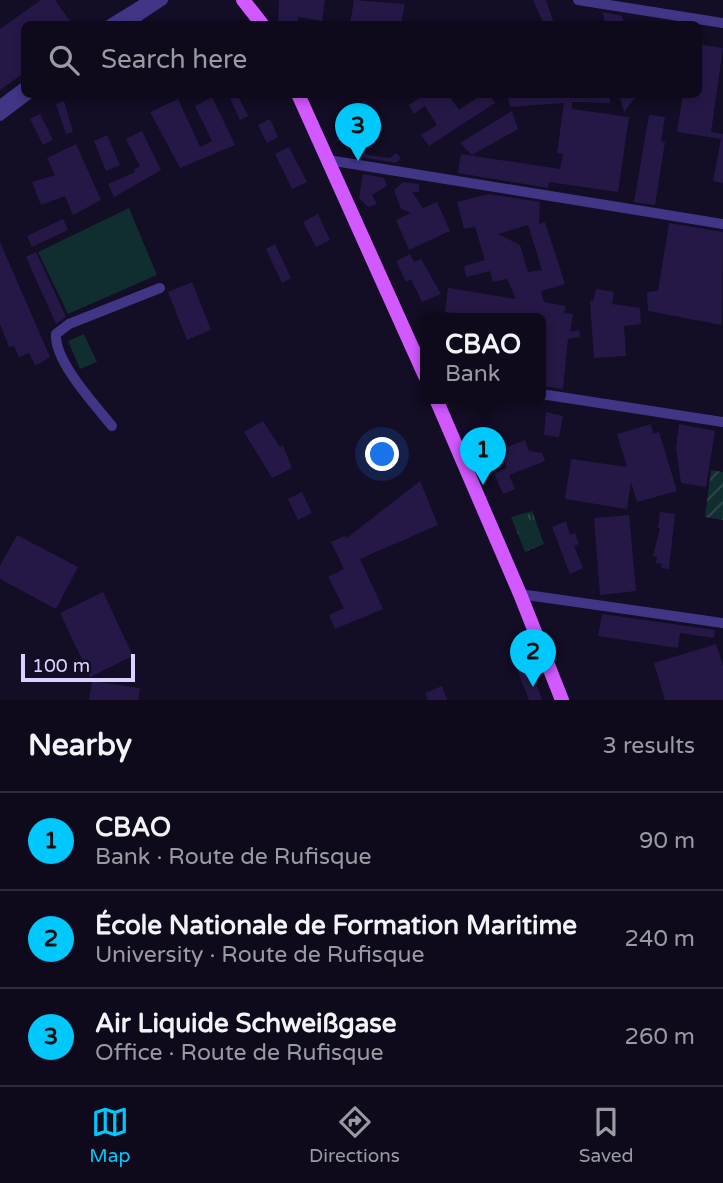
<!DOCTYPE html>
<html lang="en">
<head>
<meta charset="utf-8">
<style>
	body { margin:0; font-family:"Varela Round",sans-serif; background:#1c1829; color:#f1f3f6 }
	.scale { position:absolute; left:21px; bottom:18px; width:114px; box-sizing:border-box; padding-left:7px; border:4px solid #dbd1ff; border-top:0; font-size:19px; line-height:24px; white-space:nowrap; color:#dbd1ff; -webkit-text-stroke:5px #130d25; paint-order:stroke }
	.you { position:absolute; left:383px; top:455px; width:24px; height:24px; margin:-18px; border:5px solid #fff; border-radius:50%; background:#1a73e8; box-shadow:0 0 0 10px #1a73e833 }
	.badge { display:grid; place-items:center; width:46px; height:46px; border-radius:50%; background:#00c8fc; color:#111; font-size:23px; font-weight:700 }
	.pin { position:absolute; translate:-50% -58px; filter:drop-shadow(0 2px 4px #0008) }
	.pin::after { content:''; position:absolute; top:37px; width:24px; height:21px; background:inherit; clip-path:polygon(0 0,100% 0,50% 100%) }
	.popup { position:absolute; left:420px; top:313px; width:126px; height:91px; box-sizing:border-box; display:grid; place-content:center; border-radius:10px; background:#0e0a1c; filter:drop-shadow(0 2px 5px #0005); font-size:23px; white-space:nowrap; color:#9b9aa3 }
	.popup b { font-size:26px; color:#f1f3f6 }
	.popup::after { content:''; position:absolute; left:50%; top:100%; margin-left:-14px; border:14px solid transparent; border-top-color:#0e0a1c }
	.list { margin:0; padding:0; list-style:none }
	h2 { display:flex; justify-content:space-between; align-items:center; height:91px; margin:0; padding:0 28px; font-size:30px }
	h2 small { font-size:23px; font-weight:400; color:#9b9aa3 }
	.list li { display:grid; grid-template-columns:46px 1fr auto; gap:21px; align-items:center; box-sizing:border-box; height:98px; padding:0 28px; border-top:2px solid #2e2b3b }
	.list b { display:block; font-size:26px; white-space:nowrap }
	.list p { margin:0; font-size:23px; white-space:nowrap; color:#9b9aa3 }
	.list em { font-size:23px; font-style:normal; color:#9b9aa3 }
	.icon { flex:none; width:38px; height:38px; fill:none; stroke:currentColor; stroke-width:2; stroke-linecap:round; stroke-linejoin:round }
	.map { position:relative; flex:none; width:723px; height:700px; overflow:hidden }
	.search { position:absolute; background:#0e0a1c; box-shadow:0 4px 10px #0003; left:21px; right:21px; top:21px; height:77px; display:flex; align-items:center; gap:18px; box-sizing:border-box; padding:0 24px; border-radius:10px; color:#9b9aa3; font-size:26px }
	.sheet { height:385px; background:#0e0a1c }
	nav { display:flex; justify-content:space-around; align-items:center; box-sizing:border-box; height:98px; border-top:2px solid #2e2b3b; background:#0e0a1c; font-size:19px; color:#9b9aa3 }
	nav a { display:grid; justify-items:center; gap:4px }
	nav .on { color:#00c8fc }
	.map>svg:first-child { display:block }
	.grass { fill:url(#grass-tufts) }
	.garden { fill:url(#garden-furrows) }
	.pitch { fill:#102d2f }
	.building { fill:#261846; fill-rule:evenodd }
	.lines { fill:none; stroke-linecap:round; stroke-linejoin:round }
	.minor { stroke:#413586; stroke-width:10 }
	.major { stroke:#d258ff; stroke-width:14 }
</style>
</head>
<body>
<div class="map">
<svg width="723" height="700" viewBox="0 0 723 700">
	<defs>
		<pattern id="grass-tufts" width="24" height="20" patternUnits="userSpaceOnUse" patternTransform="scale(1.75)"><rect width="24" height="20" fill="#102d2f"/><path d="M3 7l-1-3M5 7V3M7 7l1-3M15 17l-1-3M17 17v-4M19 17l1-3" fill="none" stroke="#324a4e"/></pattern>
		<pattern id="garden-furrows" width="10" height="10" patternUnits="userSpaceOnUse" patternTransform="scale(1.75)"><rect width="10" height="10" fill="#102d2f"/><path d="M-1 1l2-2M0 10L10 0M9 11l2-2" fill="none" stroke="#324a4e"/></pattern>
	</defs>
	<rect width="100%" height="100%" fill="#130d25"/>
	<path class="grass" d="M532 511 544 544 525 552 511 517Z"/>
	<path class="garden" d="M711 470 723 472V520L705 517Z"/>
	<g class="pitch">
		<path d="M129 208 157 275 68 314 38 252Z"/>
		<path d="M84 334 97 362 80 369 68 341Z"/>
	</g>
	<g class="building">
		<path d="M41 0H55L72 24H24V73L0 90V29Z"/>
		<path d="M279 0H325L322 21 298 17 297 24H278Z"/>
		<path d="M354 0 405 4 401 24H350Z"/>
		<path d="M533 0H546L554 24H544Z"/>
		<path d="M603 12 622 16 624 24H605Z"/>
		<path d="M698 44 723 48 711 132 723 134V183L713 181 721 139 677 132 683 94H698Z"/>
		<path d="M228 94H237L248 116 240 120Z"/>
		<path d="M425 94H448L459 110 483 94H489L495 103 429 146 421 135 437 125 425 106 414 114 409 105Z"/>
		<path d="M507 94H610V103L572 102V109L629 117 618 192 549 182 548 188 458 173 461 154 560 169 563 154 557 153 564 103 510 107Z"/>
		<path d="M622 94H638L624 112 620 97Z"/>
		<path d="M212 97 235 145 180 168 150 112 178 99 200 147 212 141 195 106Z"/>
		<path d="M64 101 73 132 66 134 56 104Z"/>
		<path d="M365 101 376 119 370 123 373 128 358 138 367 155 390 158 396 153 401 158 396 163 355 156 346 139 333 142 359 124 351 109Z"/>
		<path d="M512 111 518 129 472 155 460 143Z"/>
		<path d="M40 114 53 140 43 145 30 119Z"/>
		<path d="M649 115 665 117 661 141 665 142 655 205 634 202Z"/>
		<path d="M270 119 278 137 267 143 258 125Z"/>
		<path d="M142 131 161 170 114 197 108 184 135 172 134 169 140 166 126 139Z"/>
		<path d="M107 135 120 165 106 171 94 141Z"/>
		<path d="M76 144 101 200 73 215 65 196 41 205 32 182 55 175 47 158Z"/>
		<path d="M289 147 307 182 292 189 275 154Z"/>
		<path d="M363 174 384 178 387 186 372 195 377 204 368 207 359 198Z"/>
		<path d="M403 182 419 184V192H412L423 208 437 202 450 231 409 250 396 220 411 213 401 209 394 190Z"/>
		<path d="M489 194 540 202 539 224 545 222 565 284 541 291 544 302 566 306 564 313 573 314 570 332 579 330 580 337 568 339 563 389 541 386V319H486L445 312 448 288 516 299 507 279 493 282 490 271 466 277 464 266 485 260 475 227 464 229 457 202ZM528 225 542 270 528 272 520 245 498 234Z"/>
		<path d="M318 214 330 240 316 247 303 222Z"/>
		<path d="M63 219 68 230 32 247 27 236Z"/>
		<path d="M669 223 723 232 722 325 648 311 647 292 658 291Z"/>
		<path d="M0 242 50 357 39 364 35 365 29 353 19 357 14 346 9 347 0 324Z"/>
		<path d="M275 244 291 278 282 283 266 249Z"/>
		<path d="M36 252 66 317 56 324 26 257Z"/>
		<path d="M410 254 414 262 421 259 441 294 422 302 411 279 406 282 396 261Z"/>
		<path d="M192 282 211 330 187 340 168 292Z"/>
		<path d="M596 289 614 292 612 304 640 308 641 324 624 326 626 356 594 358 590 301H593Z"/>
		<path d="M546 412 563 416 559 437 544 435Z"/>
		<path d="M263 421 280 447 283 445 292 468 272 478 244 432Z"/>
		<path d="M651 424 653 434 659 432 677 491 637 502 631 482 627 509 565 499 571 459 627 467 617 434Z"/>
		<path d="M679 424 715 431 706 487 681 483 676 448Z"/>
		<path d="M525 440 529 451 542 453 545 461 509 475 515 489 503 494 494 473 507 468 500 450Z"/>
		<path d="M420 481 438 525 360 559 383 609 335 629 329 615 344 608 328 577 344 569 331 542 345 536 347 538Z"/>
		<path d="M302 492 312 513 298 520 288 499Z"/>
		<path d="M660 512 675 514 669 569 661 568 662 564 656 563 657 557 653 556 660 528H658Z"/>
		<path d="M629 515 636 591 600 595 594 518Z"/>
		<path d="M566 521 570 535 575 533 579 544 574 546 583 568 570 574 552 527Z"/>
		<path d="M17 535 78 567 56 609 0 579V566Z"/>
		<path d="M103 592 133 656 90 677 60 613Z"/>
		<path d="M602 614 715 630 714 638 680 633 678 648 598 636Z"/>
		<path d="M716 644 723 666V700H665L654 663Z"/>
		<path d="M527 658 542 700H529L514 662Z"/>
		<path d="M92 681 140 688 138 700H89Z"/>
		<path d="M442 686 447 700H428L425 693Z"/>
	</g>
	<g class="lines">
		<g class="minor">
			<path d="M578 0 723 23"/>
			<path d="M110 24 149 0"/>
			<path d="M127 24 163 0"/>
			<path d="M0 105 24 87"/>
			<path d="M0 116 29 94"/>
			<path d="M328 160 723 224"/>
			<path d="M541 394 723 422"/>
			<path d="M112 426C95 405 54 361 56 334L69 324 160 288"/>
			<path d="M520 594 723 623"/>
		</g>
		<g class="major">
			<path d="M243 0 262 24"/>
			<path d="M298 94 425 376"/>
			<path d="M436 399 520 594 562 700"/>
		</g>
	</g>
</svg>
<div class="scale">100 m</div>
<div class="you"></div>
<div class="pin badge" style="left:483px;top:485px">1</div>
<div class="popup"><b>CBAO</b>Bank</div>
<div class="pin badge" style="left:533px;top:687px">2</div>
<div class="pin badge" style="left:358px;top:161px">3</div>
<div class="search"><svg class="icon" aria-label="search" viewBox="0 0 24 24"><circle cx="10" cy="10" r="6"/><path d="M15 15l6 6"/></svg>Search here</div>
</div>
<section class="sheet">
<h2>Nearby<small>3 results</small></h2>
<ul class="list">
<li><span class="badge">1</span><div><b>CBAO</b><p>Bank · Route de Rufisque</p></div><em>90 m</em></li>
<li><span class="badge">2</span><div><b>École Nationale de Formation Maritime</b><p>University · Route de Rufisque</p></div><em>240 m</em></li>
<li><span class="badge">3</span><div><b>Air Liquide Schweißgase</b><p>Office · Route de Rufisque</p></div><em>260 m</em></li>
</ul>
</section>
<nav>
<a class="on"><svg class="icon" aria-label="map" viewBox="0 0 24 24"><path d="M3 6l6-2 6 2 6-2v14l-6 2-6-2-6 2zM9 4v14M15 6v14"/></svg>Map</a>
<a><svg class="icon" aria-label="directions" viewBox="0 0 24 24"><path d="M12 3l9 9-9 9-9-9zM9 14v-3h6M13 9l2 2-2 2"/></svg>Directions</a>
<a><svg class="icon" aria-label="saved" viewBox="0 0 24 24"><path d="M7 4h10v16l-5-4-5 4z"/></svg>Saved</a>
</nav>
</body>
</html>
